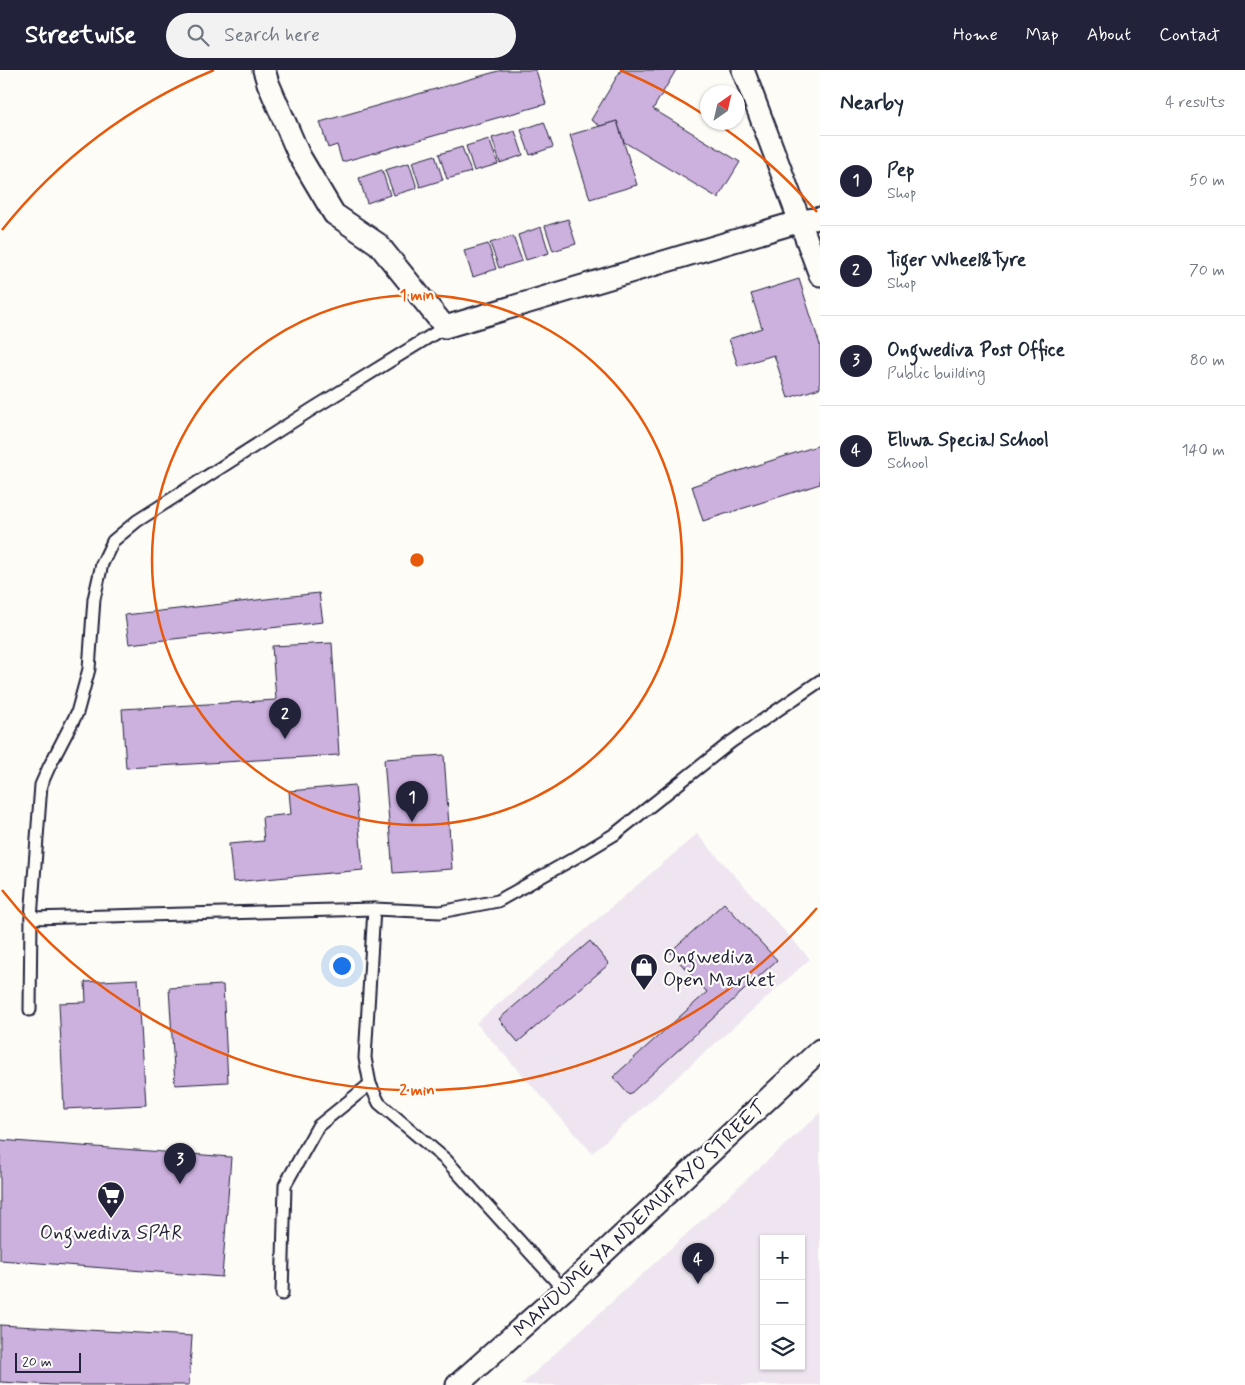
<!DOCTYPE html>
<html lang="en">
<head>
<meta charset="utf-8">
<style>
	body { margin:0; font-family:Mynerve,sans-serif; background:#f2f2f3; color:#1f2937 }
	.controls { position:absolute; right:15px; bottom:15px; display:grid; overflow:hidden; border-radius:0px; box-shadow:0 1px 4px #0004 }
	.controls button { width:45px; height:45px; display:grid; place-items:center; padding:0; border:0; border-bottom:1px solid #e0e1e3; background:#fff; color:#1f2937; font:25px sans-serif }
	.compass { position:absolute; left:700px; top:15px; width:45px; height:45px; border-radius:50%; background:#fff; box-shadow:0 1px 4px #0004; rotate:34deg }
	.scale { position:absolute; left:15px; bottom:12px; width:66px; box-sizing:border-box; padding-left:5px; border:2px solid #22223b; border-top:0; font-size:14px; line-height:18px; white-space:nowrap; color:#22223b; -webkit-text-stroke:4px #fdfcf7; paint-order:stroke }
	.you { position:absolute; left:341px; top:895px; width:18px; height:18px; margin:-12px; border:4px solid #fff; border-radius:50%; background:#1a73e8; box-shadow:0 0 0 8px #1a73e833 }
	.badge { display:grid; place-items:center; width:32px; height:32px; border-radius:50%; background:#22223b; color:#fff; font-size:16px; font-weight:700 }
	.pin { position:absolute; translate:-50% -41px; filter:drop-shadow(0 1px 2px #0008) }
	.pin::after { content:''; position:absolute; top:26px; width:18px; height:15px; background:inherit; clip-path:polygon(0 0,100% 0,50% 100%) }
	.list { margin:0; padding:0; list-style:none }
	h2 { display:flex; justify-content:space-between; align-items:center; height:65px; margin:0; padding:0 20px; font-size:21px }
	h2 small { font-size:16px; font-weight:400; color:#747a83 }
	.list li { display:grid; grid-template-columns:32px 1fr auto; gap:15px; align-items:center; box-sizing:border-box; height:90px; padding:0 20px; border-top:1px solid #e0e1e3 }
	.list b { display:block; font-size:19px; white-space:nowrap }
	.list p { margin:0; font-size:16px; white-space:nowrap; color:#747a83 }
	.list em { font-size:16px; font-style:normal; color:#747a83 }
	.icon { flex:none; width:28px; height:28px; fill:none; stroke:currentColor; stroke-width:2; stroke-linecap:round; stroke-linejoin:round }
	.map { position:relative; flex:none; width:820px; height:1315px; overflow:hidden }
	header { display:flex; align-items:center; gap:30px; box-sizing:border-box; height:70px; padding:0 25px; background:#22223b; color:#fff }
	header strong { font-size:24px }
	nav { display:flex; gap:28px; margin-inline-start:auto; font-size:18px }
	.search { width:350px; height:45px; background:#f2f2f3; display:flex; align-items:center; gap:12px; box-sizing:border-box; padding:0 18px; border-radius:28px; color:#747a83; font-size:19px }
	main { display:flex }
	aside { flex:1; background:#fff }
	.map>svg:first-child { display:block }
	.built { fill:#eee5f0; fill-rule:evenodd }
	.building { fill:#ccb0de; stroke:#22223b }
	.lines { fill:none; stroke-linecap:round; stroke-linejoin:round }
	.lane-casing { stroke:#22223b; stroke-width:15 }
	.street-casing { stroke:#22223b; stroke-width:25 }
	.lane { stroke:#fdfcf7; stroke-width:11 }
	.street { stroke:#fdfcf7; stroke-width:21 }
	.ring { fill:none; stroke:#e8590c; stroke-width:2.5 }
	.labels { text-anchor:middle; stroke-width:4.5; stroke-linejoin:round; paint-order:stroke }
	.poi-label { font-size:20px; fill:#22223b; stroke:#fdfcf7; text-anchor:start }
	.street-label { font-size:20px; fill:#22223b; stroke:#fdfcf7 }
	.centre { fill:#e8590c; stroke:#fdfcf7; stroke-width:2.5 }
	.ring-label { font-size:15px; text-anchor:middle; font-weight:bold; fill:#e8590c; stroke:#fdfcf7; stroke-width:4.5; stroke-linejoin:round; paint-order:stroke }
</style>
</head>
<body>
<header>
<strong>Streetwise</strong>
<div class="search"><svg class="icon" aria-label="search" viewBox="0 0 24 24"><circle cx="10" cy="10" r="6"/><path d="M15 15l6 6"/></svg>Search here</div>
<nav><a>Home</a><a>Map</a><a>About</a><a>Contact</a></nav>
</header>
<main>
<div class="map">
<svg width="820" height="1315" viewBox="0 0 820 1315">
	<rect width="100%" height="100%" fill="#fdfcf7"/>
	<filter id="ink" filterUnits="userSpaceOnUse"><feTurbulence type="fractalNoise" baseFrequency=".02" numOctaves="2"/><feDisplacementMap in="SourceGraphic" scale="10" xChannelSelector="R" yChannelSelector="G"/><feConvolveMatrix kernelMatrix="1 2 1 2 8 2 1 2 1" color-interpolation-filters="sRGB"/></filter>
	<g filter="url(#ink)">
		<g class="built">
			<path d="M697 764 810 889 592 1083 476 953Z"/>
			<path d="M820 1043V1315H521L583 1258ZM764 1169H801V1296H764Z"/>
		</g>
		<g class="building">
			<path d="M502 0H536L546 34 342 92 337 75 328 78 320 52Z"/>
			<path d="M621 0H676L653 39 740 92 718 128 624 72 617 51 600 56 591 50Z"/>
			<path d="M617 51 637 115 590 129 570 65Z"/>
			<path d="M544 52 553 77 530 85 521 60Z"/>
			<path d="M515 61 523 85 500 93 492 68Z"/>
			<path d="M489 69 498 94 474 101 466 76Z"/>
			<path d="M462 77 471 102 447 109 439 84Z"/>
			<path d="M435 85 443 110 420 117 412 92Z"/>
			<path d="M409 93 417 118 394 125 385 100Z"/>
			<path d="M382 100 390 125 367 133 359 108Z"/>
			<path d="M568 149 576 174 553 181 545 156Z"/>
			<path d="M541 157 549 183 526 190 518 165Z"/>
			<path d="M513 166 522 191 499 198 490 173Z"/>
			<path d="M488 174 496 199 473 207 464 181Z"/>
			<path d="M799 209 820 275V318L788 328 774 285 738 296 729 269 762 258 751 224Z"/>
			<path d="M820 375V414L703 451 692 416Z"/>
			<path d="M319 523 323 552 129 574 125 545Z"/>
			<path d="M332 573 339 685 126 698 122 639 276 630 272 576Z"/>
			<path d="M444 685 452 799 393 803 384 689Z"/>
			<path d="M355 715 363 800 233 812 229 774 264 771 262 747 291 744 289 721Z"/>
			<path d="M724 833 777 890 629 1025 613 1007 707 922 670 882Z"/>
			<path d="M590 871 609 894 518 972 499 949Z"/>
			<path d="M138 909 146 1035 64 1039 59 933 86 932 85 912Z"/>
			<path d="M223 915 228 1012 175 1015 169 918Z"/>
			<path d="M0 1070 231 1087 222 1207 0 1190Z"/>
			<path d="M0 1255 192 1266 189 1315H54L0 1312Z"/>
		</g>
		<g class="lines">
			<g class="lane-casing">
				<g id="lane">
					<path d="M374 839 365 988 370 1014 379 1033 446 1090 564 1220"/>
					<path d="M31 848 374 839 440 842 498 831 580 785 615 764 731 672 820 611"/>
					<path d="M30 940 31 848 41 715 49 697 77 643 89 599 94 529 102 494 113 471 137 451 314 338 445 257"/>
					<path d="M282 1224 285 1115 318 1056 370 1014"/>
				</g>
			</g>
			<g class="street-casing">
				<g id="street">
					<path d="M264 0 268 13 299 85 334 144 378 174 445 257 801 151 820 148"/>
					<path d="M743 0 820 205"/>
					<path d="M457 1315 564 1220 820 980"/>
				</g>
			</g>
			<use href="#lane" class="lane"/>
			<use href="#street" class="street"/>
		</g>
	</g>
	<g class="ring">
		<circle cx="417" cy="490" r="265"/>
		<path d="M817 838A530 530 0 0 1 2 820M2 160A530 530 0 0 1 214 0M620 0A530 530 0 0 1 706 46M717 53A530 530 0 0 1 817 142"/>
	</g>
	<defs>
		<g id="shop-pin" transform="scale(1.4375)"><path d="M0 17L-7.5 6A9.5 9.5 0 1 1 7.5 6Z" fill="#22223b" stroke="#fdfcf7"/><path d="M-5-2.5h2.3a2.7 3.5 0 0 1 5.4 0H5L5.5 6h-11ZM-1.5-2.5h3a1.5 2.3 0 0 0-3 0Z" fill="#fff"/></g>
		<g id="supermarket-pin" transform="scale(1.4375)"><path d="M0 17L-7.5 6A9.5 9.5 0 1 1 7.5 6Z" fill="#22223b" stroke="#fdfcf7"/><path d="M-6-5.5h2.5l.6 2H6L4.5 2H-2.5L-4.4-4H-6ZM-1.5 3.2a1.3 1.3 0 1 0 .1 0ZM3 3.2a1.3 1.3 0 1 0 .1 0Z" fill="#fff"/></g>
	</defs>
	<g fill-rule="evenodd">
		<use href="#shop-pin" x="644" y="897"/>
		<use href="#supermarket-pin" x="111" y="1125"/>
	</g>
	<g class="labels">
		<g class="poi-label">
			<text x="663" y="893">Ongwediva<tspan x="663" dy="23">Open Market</tspan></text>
			<text x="111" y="1169" text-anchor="middle">Ongwediva SPAR</text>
		</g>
		<g class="street-label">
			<text transform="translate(639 1148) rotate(-43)" y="7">MANDUME YA NDEMUFAYO STREET</text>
		</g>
	</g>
	<circle cx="417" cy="490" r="8" class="centre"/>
	<g class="ring-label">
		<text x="417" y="230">1 min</text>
		<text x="417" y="1025">2 min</text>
	</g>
</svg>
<div class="controls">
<button>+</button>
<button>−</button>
<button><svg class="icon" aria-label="layers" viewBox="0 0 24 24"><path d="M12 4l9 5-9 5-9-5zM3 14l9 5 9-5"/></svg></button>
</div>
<svg class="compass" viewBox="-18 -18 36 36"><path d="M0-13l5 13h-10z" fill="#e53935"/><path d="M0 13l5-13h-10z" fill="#747a83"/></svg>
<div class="scale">20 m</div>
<div class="you"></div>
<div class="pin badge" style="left:412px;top:752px">1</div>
<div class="pin badge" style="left:285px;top:669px">2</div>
<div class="pin badge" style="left:180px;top:1114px">3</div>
<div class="pin badge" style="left:698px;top:1214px">4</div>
</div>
<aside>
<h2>Nearby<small>4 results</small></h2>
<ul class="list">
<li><span class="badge">1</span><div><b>Pep</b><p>Shop</p></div><em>50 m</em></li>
<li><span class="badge">2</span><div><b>Tiger Wheel&amp;Tyre</b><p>Shop</p></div><em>70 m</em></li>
<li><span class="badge">3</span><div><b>Ongwediva Post Office</b><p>Public building</p></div><em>80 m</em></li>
<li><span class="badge">4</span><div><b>Eluwa Special School</b><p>School</p></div><em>140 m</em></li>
</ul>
</aside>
</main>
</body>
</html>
